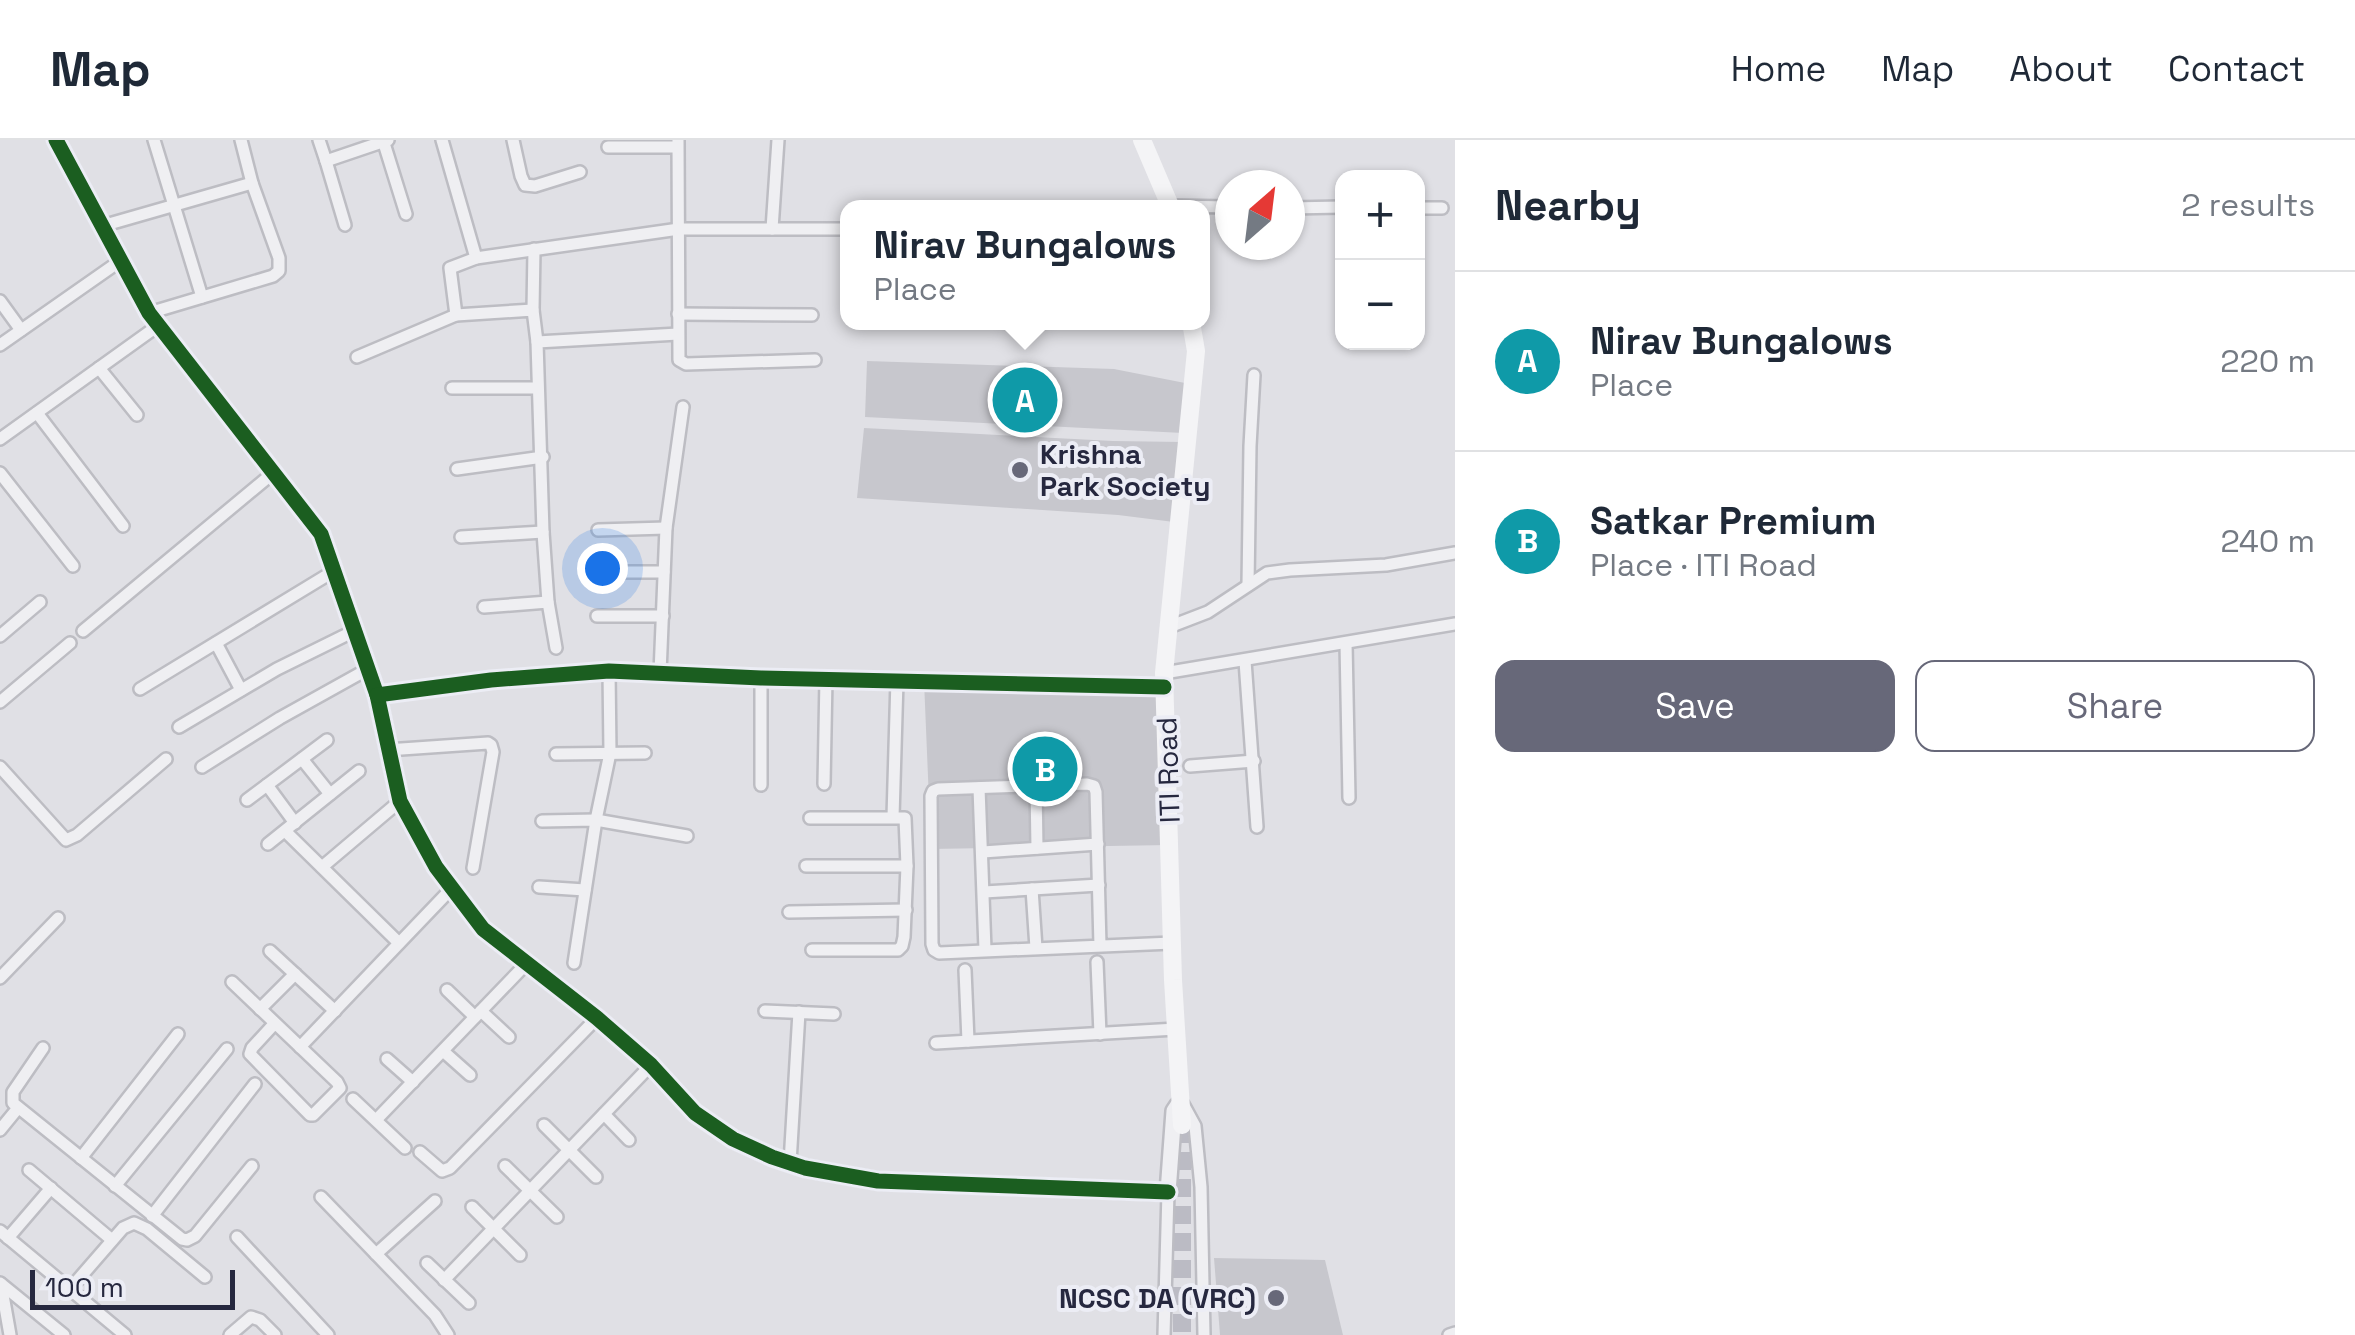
<!DOCTYPE html>
<html lang="en">
<head>
<meta charset="utf-8">
<style>
	body { margin:0; font-family:"Space Grotesk",sans-serif; background:#f6f6f7; color:#1f2937 }
	.controls { position:absolute; right:30px; top:30px; display:grid; overflow:hidden; border-radius:20px; box-shadow:0 2px 8px #0004 }
	.controls button { width:90px; height:90px; display:grid; place-items:center; padding:0; border:0; border-bottom:2px solid #e0e1e3; background:#fff; color:#1f2937; font:50px sans-serif }
	.compass { position:absolute; left:1215px; top:30px; width:90px; height:90px; border-radius:50%; background:#fff; box-shadow:0 2px 8px #0004; rotate:28deg }
	.scale { position:absolute; left:30px; bottom:25px; width:205px; box-sizing:border-box; padding-left:10px; border:5px solid #26283f; border-top:0; font-size:28px; line-height:35px; white-space:nowrap; color:#26283f; -webkit-text-stroke:8px #ecedf5; paint-order:stroke }
	.you { position:absolute; left:602px; top:428px; width:35px; height:35px; margin:-25px; border:8px solid #fff; border-radius:50%; background:#1a73e8; box-shadow:0 0 0 15px #1a73e833 }
	.badge { display:grid; place-items:center; width:65px; height:65px; border-radius:50%; background:#676879; color:#fff; font-size:32px; font-weight:700 }
	.pin { position:absolute; translate:-50% -50%; border:5px solid #fff; box-shadow:0 2px 10px #0006 }
	.popup { position:absolute; left:840px; top:60px; width:370px; height:130px; box-sizing:border-box; display:grid; place-content:center; border-radius:20px; background:#fff; filter:drop-shadow(0 2px 8px #0005); font-size:32px; white-space:nowrap; color:#747a83 }
	.popup b { font-size:38px; color:#1f2937 }
	.popup::after { content:''; position:absolute; left:50%; top:100%; margin-left:-20px; border:20px solid transparent; border-top-color:#fff }
	.list { margin:0; padding:0; list-style:none }
	h2 { display:flex; justify-content:space-between; align-items:center; height:130px; margin:0; padding:0 40px; font-size:42px }
	h2 small { font-size:32px; font-weight:400; color:#747a83 }
	.list li { display:grid; grid-template-columns:65px 1fr auto; gap:30px; align-items:center; box-sizing:border-box; height:180px; padding:0 40px; border-top:2px solid #e0e1e3 }
	.list b { display:block; font-size:38px; white-space:nowrap }
	.list p { margin:0; font-size:32px; white-space:nowrap; color:#747a83 }
	.list em { font-size:32px; font-style:normal; color:#747a83 }
	.actions { display:flex; gap:20px; padding:30px 40px }
	.actions a { flex:1; padding:22px 0; border:2px solid #676879; border-radius:20px; text-align:center; font-size:35px; color:#676879 }
	.actions .main { background:#676879; color:#fff }
	.map { position:relative; flex:none; width:1455px; height:1195px; overflow:hidden }
	header { display:flex; align-items:center; gap:60px; box-sizing:border-box; height:140px; padding:0 50px; background:#fff; border-bottom:2px solid #e0e1e3 }
	header strong { font-size:48px }
	nav { display:flex; gap:55px; margin-inline-start:auto; font-size:35px }
	main { display:flex }
	aside { flex:1; background:#fff }
	.map>svg:first-child { display:block }
	.building { fill:#c7c7cd }
	.lines { fill:none; stroke-linecap:round; stroke-linejoin:round }
	.secondary-tunnel { stroke:#bbbbc4; stroke-width:18; stroke-dasharray:18 9; stroke-linecap:butt }
	.minor-casing { stroke:#bdbdc3; stroke-width:16 }
	.tertiary-casing { stroke:#bdbdc3; stroke-width:20 }
	.minor { stroke:#efeff2; stroke-width:11 }
	.tertiary { stroke:#efeff2; stroke-width:15 }
	.secondary { stroke:#f4f4f6; stroke-width:18 }
	.cycleway-casing { stroke:#ecedf5; stroke-width:21 }
	.cycleway { stroke:#1b5e20; stroke-width:15 }
	.poi-dot { fill:#676879; stroke:#ecedf5; stroke-width:4 }
	.labels { text-anchor:middle; stroke-width:8; stroke-linejoin:round; paint-order:stroke }
	.poi-label { font-size:28px; font-weight:bold; fill:#26283f; stroke:#ecedf5; text-anchor:start }
	.street-label { font-size:28px; fill:#26283f; stroke:#ecedf5 }
</style>
</head>
<body>
<header>
<strong>Map</strong>
<nav><a>Home</a><a>Map</a><a>About</a><a>Contact</a></nav>
</header>
<main>
<div class="map">
<svg width="1455" height="1195" viewBox="0 0 1455 1195">
	<rect width="100%" height="100%" fill="#e0e0e5"/>
	<g class="building">
		<path d="M867 221 1114 229 1185 243 1183 293 865 277Z"/>
		<path d="M864 288 1113 301 1182 302 1174 382 1118 375 857 358Z"/>
		<path d="M924 541 1055 544 1156 554 1170 705 931 709Z"/>
		<path d="M1214 1118 1325 1120 1343 1195H1220Z"/>
	</g>
	<g class="lines">
		<path class="secondary-tunnel" d="M1182 985V1195"/>
		<g class="minor-casing">
			<g id="minor">
				<path d="M154 0 202 157"/>
				<path d="M319 0 326 21 388 0"/>
				<path d="M383 0 406 74"/>
				<path d="M442 0 476 118 450 128 456 175 533 170 537 202"/>
				<path d="M513 0 521 36 525 45 535 46 580 32"/>
				<path d="M678 0 679 220 686 224 815 220"/>
				<path d="M608 7H677"/>
				<path d="M326 21 345 85"/>
				<path d="M1171 66 1230 67"/>
				<path d="M1290 68 1342 67"/>
				<path d="M1418 68H1442"/>
				<path d="M102 86 252 43"/>
				<path d="M772 89 778 0"/>
				<path d="M476 118 679 89H846"/>
				<path d="M0 161 21 190"/>
				<path d="M533 170 534 109"/>
				<path d="M149 173 273 136 279 131V118L252 43 241 0"/>
				<path d="M678 174 812 175"/>
				<path d="M0 205 120 121"/>
				<path d="M357 217 456 175"/>
				<path d="M99 228 137 275"/>
				<path d="M452 248H537"/>
				<path d="M37 273 123 386"/>
				<path d="M0 299 159 185"/>
				<path d="M457 329 543 317"/>
				<path d="M0 333 73 426"/>
				<path d="M598 390 666 388"/>
				<path d="M461 397 543 392"/>
				<path d="M595 432H664"/>
				<path d="M1248 445 1250 306 1254 235"/>
				<path d="M484 467 548 462"/>
				<path d="M597 476H663"/>
				<path d="M1169 487 1208 472 1267 433 1290 430 1386 425 1455 413"/>
				<path d="M83 491 273 333"/>
				<path d="M0 496 40 462"/>
				<path d="M216 503 241 550"/>
				<path d="M1346 503 1349 658"/>
				<path d="M556 508 548 462 543 392 537 202 678 194"/>
				<path d="M1245 521 1257 687"/>
				<path d="M660 533 666 388 683 267"/>
				<path d="M1164 533 1455 484"/>
				<path d="M140 549 334 431"/>
				<path d="M377 555 491 540 609 531 761 538 1164 547"/>
				<path d="M0 562 70 503"/>
				<path d="M179 587 277 529 354 491"/>
				<path d="M387 610 488 603 491 605 493 612 473 728"/>
				<path d="M556 614 645 613"/>
				<path d="M302 619 330 654"/>
				<path d="M1190 626 1254 621"/>
				<path d="M0 627 66 700 77 695 166 619"/>
				<path d="M202 627 280 578 368 529"/>
				<path d="M824 644 826 538"/>
				<path d="M267 645 295 683"/>
				<path d="M761 645V538"/>
				<path d="M1036 646 1037 708"/>
				<path d="M979 648 985 810"/>
				<path d="M247 660 327 600"/>
				<path d="M893 677 897 540"/>
				<path d="M810 678H905L907 726 904 797 902 806 898 810H812"/>
				<path d="M542 681 596 680 687 696"/>
				<path d="M285 691 399 803"/>
				<path d="M268 704 359 631"/>
				<path d="M983 712 1098 704"/>
				<path d="M806 726H907"/>
				<path d="M322 727 400 661"/>
				<path d="M539 747 585 750"/>
				<path d="M1032 749 1036 808"/>
				<path d="M984 752 1099 745"/>
				<path d="M789 772 906 770"/>
				<path d="M1100 806 1096 652 1094 646 1087 644 938 649 933 651 931 656 932 804 934 810 939 813 1172 803"/>
				<path d="M270 811 335 871"/>
				<path d="M1097 822 1100 894"/>
				<path d="M574 823 596 680 610 613 609 531"/>
				<path d="M965 830 968 901"/>
				<path d="M0 838 58 778"/>
				<path d="M232 842 337 942 340 948 313 975H310L250 914 252 908 275 883"/>
				<path d="M447 850 475 877"/>
				<path d="M260 869 295 834"/>
				<path d="M481 871 509 897"/>
				<path d="M765 871 834 874"/>
				<path d="M936 903 1176 889"/>
				<path d="M300 907 452 748"/>
				<path d="M43 908 13 952V963L182 1099 187 1100 195 1096 252 1026"/>
				<path d="M443 911 470 935"/>
				<path d="M387 919 413 942"/>
				<path d="M353 959 405 1008"/>
				<path d="M1183 964 1195 986 1201 1047 1204 1195"/>
				<path d="M604 974 629 1000"/>
				<path d="M376 980 527 823"/>
				<path d="M544 985 596 1037"/>
				<path d="M0 990 18 968"/>
				<path d="M420 1012 442 1031 450 1028 597 878"/>
				<path d="M81 1018 178 894"/>
				<path d="M790 1023 799 872"/>
				<path d="M505 1026 557 1077"/>
				<path d="M29 1030 112 1100"/>
				<path d="M115 1046 227 909"/>
				<path d="M321 1057 435 1175 448 1195"/>
				<path d="M472 1067 520 1115"/>
				<path d="M152 1076 255 944"/>
				<path d="M0 1091 125 1195"/>
				<path d="M237 1097 328 1195"/>
				<path d="M8 1098 51 1048"/>
				<path d="M376 1114 435 1061"/>
				<path d="M427 1123 469 1163"/>
				<path d="M444 1140 651 925"/>
				<path d="M0 1143 64 1195"/>
				<path d="M1 1144 10 1195"/>
				<path d="M70 1149 123 1088 134 1083 147 1089 205 1137"/>
				<path d="M230 1195 251 1177 260 1180 275 1195"/>
				<path d="M1164 1195 1168 1052"/>
				<path d="M1449 1195 1455 1193"/>
			</g>
		</g>
		<g class="tertiary-casing">
			<path id="tertiary" d="M56 0 149 173 321 394 377 555 400 661 436 727 483 789 597 878 651 925 695 973 733 999 772 1017 805 1028 878 1041 1168 1052 1174 971 1178 965"/>
		</g>
		<use href="#minor" class="minor"/>
		<use href="#tertiary" class="tertiary"/>
		<g class="secondary">
			<path d="M1142 0 1171 68"/>
			<path d="M1182 985 1173 840 1164 533 1196 211 1191 182"/>
		</g>
		<g class="cycleway-casing">
			<g id="cycleway">
				<path d="M56 0 149 173 321 394 377 555 400 661 436 727 483 789 597 878 651 925 695 973 733 999 772 1017 805 1028 878 1041 1168 1052"/>
				<path d="M377 555 491 540 609 531 761 538 1164 547"/>
			</g>
		</g>
		<use href="#cycleway" class="cycleway"/>
	</g>
	<g class="poi-dot">
		<circle cx="1020" cy="330" r="10"/>
		<circle cx="1276" cy="1158" r="10"/>
	</g>
	<g class="labels">
		<g class="poi-label">
			<text x="1040" y="324">Krishna<tspan x="1040" dy="32">Park Society</tspan></text>
			<text x="1256" y="1168" text-anchor="end">NCSC DA (VRC)</text>
		</g>
		<g class="street-label">
			<text transform="translate(1168 630) rotate(-92)" y="10">ITI Road</text>
		</g>
	</g>
</svg>
<div class="controls">
<button>+</button>
<button>−</button>
</div>
<svg class="compass" viewBox="-18 -18 36 36"><path d="M0-13l5 13h-10z" fill="#e53935"/><path d="M0 13l5-13h-10z" fill="#747a83"/></svg>
<div class="scale">100 m</div>
<div class="you"></div>
<div class="pin badge" style="left:1025px;top:260px;background:#0f9aa8">A</div>
<div class="popup"><b>Nirav Bungalows</b>Place</div>
<div class="pin badge" style="left:1045px;top:629px;background:#0f9aa8">B</div>
</div>
<aside>
<h2>Nearby<small>2 results</small></h2>
<ul class="list">
<li><span class="badge" style="background:#0f9aa8">A</span><div><b>Nirav Bungalows</b><p>Place</p></div><em>220 m</em></li>
<li><span class="badge" style="background:#0f9aa8">B</span><div><b>Satkar Premium</b><p>Place · ITI Road</p></div><em>240 m</em></li>
</ul>
<div class="actions"><a class="main">Save</a><a>Share</a></div>
</aside>
</main>
</body>
</html>
